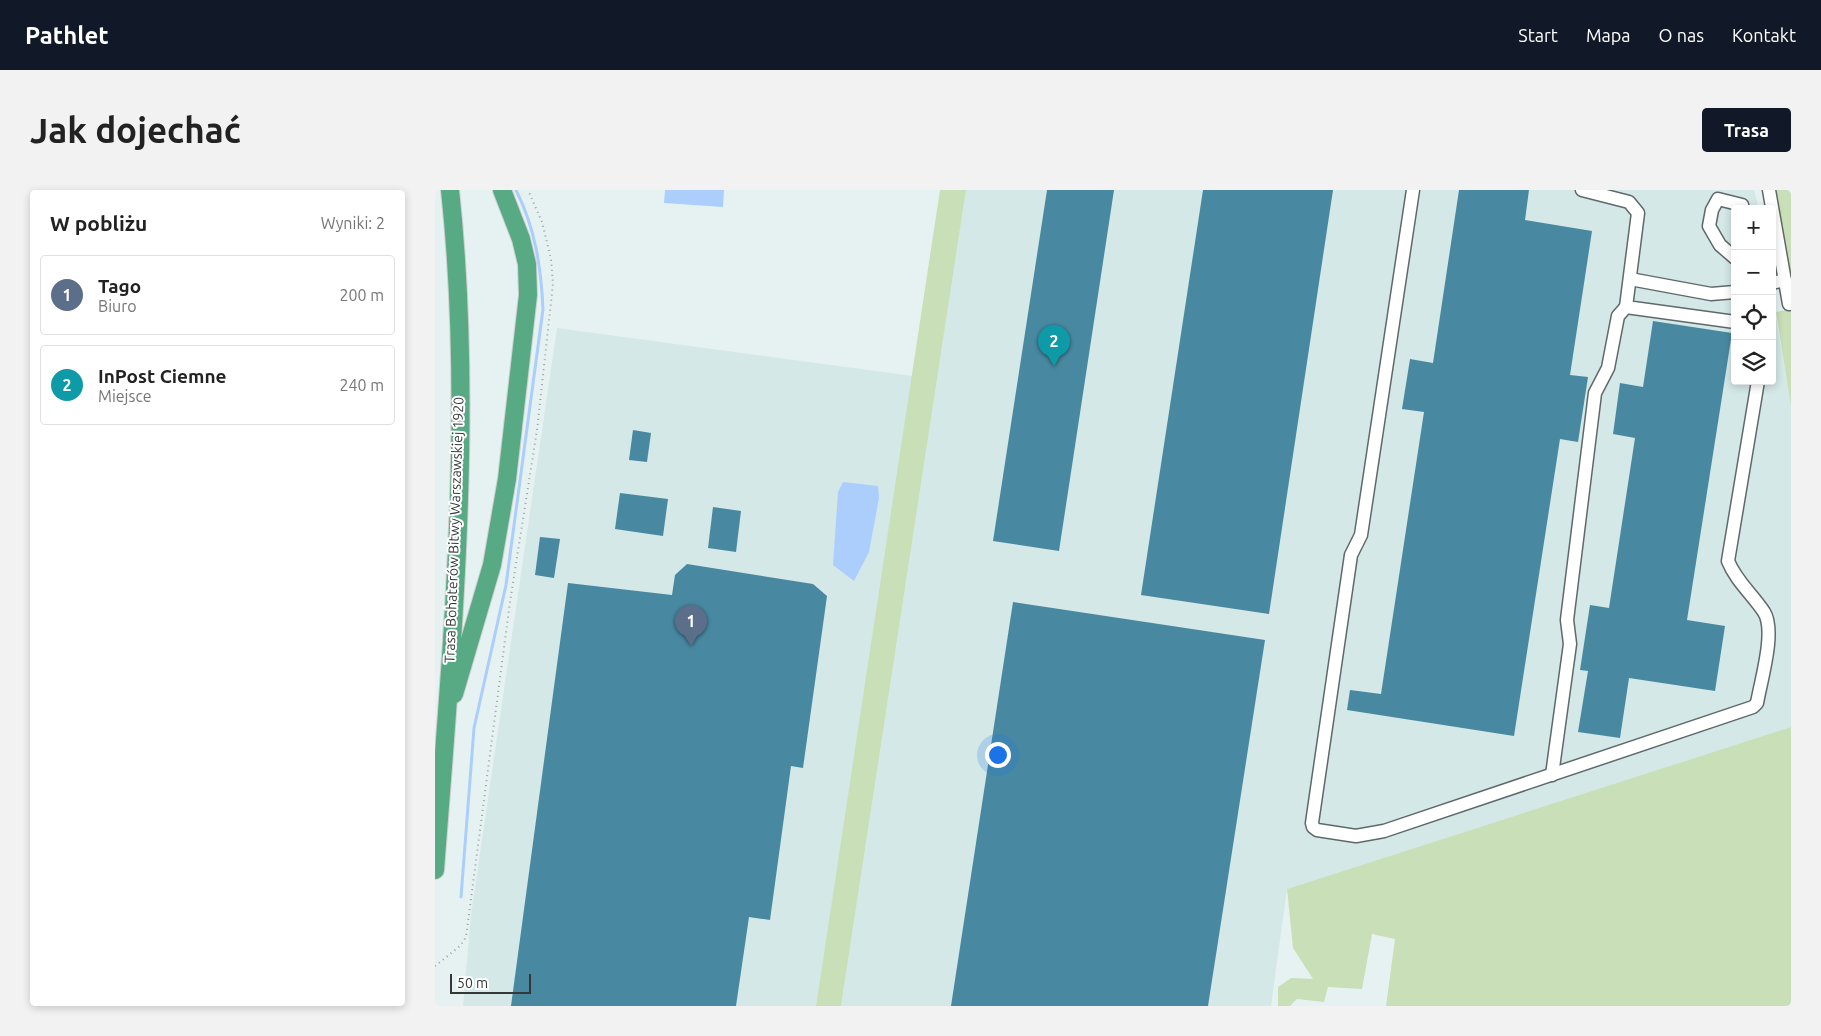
<!DOCTYPE html>
<html lang="pl">
<head>
<meta charset="utf-8">
<style>
	body { margin:0; font-family:Ubuntu,sans-serif; background:#f2f2f2; color:#222 }
	.controls { position:absolute; right:15px; top:15px; display:grid; overflow:hidden; border-radius:5px; box-shadow:0 2px 8px #0003 }
	.controls button { width:45px; height:45px; display:grid; place-items:center; padding:0; border:0; border-bottom:1px solid #e0e0e0; background:#fff; color:#222; font:25px sans-serif }
	.scale { position:absolute; left:15px; bottom:12px; width:81px; box-sizing:border-box; padding-left:5px; border:2px solid #343838; border-top:0; font-size:14px; line-height:18px; white-space:nowrap; color:#343838; -webkit-text-stroke:4px #fff; paint-order:stroke }
	.you { position:absolute; left:562px; top:564px; width:18px; height:18px; margin:-12px; border:4px solid #fff; border-radius:50%; background:#1a73e8; box-shadow:0 0 0 8px #1a73e833 }
	.badge { display:grid; place-items:center; width:32px; height:32px; border-radius:50%; background:#111827; color:#fff; font-size:16px; font-weight:700 }
	.pin { position:absolute; translate:-50% -41px; filter:drop-shadow(0 1px 2px #0008) }
	.pin::after { content:''; position:absolute; top:26px; width:18px; height:15px; background:inherit; clip-path:polygon(0 0,100% 0,50% 100%) }
	.list { margin:0; padding:0; list-style:none }
	h2 { display:flex; justify-content:space-between; align-items:center; height:65px; margin:0; padding:0 20px; font-size:21px }
	h2 small { font-size:16px; font-weight:400; color:#767676 }
	.list li { display:grid; grid-template-columns:32px 1fr auto; gap:15px; align-items:center; box-sizing:border-box; height:80px; margin:0 10px 10px; padding:0 10px; border:1px solid #e0e0e0; border-radius:5px }
	.list b { display:block; font-size:19px; white-space:nowrap }
	.list p { margin:0; font-size:16px; white-space:nowrap; color:#767676 }
	.list em { font-size:16px; font-style:normal; color:#767676 }
	.icon { flex:none; width:28px; height:28px; fill:none; stroke:currentColor; stroke-width:2; stroke-linecap:round; stroke-linejoin:round }
	.map { position:relative; flex:none; width:1356px; height:816px; overflow:hidden; border-radius:5px }
	header { display:flex; align-items:center; gap:30px; box-sizing:border-box; height:70px; padding:0 25px; background:#111827; color:#fff }
	header strong { font-size:24px }
	nav { display:flex; gap:28px; margin-inline-start:auto; font-size:18px }
	.intro { display:flex; align-items:center; justify-content:space-between; box-sizing:border-box; height:120px; padding:0 30px }
	h1 { margin:0; font-size:35px }
	.button { padding:12px 22px; border-radius:5px; background:#111827; color:#fff; font-size:18px; font-weight:700 }
	main { display:flex; gap:30px; padding:0 30px }
	aside { flex:1; background:#fff; border-radius:5px; box-shadow:0 2px 8px #0003 }
	.map>svg:first-child { display:block }
	.built { fill:#d3e8e7 }
	.green { fill:#c9dfb7 }
	.water { fill:#abcefd }
	.lines { fill:none; stroke-linecap:round; stroke-linejoin:round }
	.stream { stroke:#abcefd; stroke-width:3 }
	.building { fill:#4889a1 }
	.minor-casing { stroke:#5f6969; stroke-width:15 }
	.highway-casing { stroke:#cecfcf; stroke-width:20 }
	.path { stroke:#99a2a1; stroke-width:2; stroke-dasharray:1 4; stroke-linecap:butt }
	.minor { stroke:#fff; stroke-width:12 }
	.highway { stroke:#57aa84; stroke-width:18 }
	.labels { text-anchor:middle; stroke-width:4; stroke-linejoin:round; paint-order:stroke }
	.street-label { font-size:14px; fill:#343838; stroke:#fff }
</style>
</head>
<body>
<header>
<strong>Pathlet</strong>
<nav><a>Start</a><a>Mapa</a><a>O nas</a><a>Kontakt</a></nav>
</header>
<div class="intro"><h1>Jak dojechać</h1><a class="button">Trasa</a></div>
<main>
<aside>
<h2>W pobliżu<small>Wyniki: 2</small></h2>
<ul class="list">
<li><span class="badge" style="background:#5c6f8a">1</span><div><b>Tago</b><p>Biuro</p></div><em>200 m</em></li>
<li><span class="badge" style="background:#0f9aa8">2</span><div><b>InPost Ciemne</b><p>Miejsce</p></div><em>240 m</em></li>
</ul>
</aside>
<div class="map">
<svg width="1356" height="816" viewBox="0 0 1356 816">
	<rect width="100%" height="100%" fill="#e6f2f1"/>
	<g class="built">
		<path d="M531 0H1319L1324 19H1300V191H1337V102L1356 217V537L852 699 836 816H406Z"/>
		<path d="M122 138 478 186 381 816H28L36 725Z"/>
	</g>
	<g class="green">
		<path d="M505 0H531L406 816H381Z"/>
		<path d="M1340 0H1356V91Z"/>
		<path d="M1356 119V217L1341 122Z"/>
		<path d="M1356 537V816H951L960 749 937 744 927 799 893 797 889 812 862 809 855 816H843V797L856 788 878 789 858 758 852 699Z"/>
	</g>
	<g class="water">
		<path d="M230 0H289L288 17 229 13Z"/>
		<path d="M408 292 443 296 444 308 434 362 419 391 398 375 403 302Z"/>
	</g>
	<g class="lines">
		<path class="stream" d="M26 707 39 538 71 395 108 119C106 76 100 38 81 0"/>
	</g>
	<g class="building">
		<path d="M612 0H679L624 361 558 351Z"/>
		<path d="M768 0H898L834 424 706 405Z"/>
		<path d="M1024 0H1094L1090 30 1157 41 1135 185 1153 187 1143 252 1125 249 1079 546 912 520 915 500 946 504 989 222 967 219 975 169 998 173Z"/>
		<path d="M1218 131 1297 143 1252 430 1290 436 1280 501 1194 488 1185 548 1143 542 1153 481 1145 480 1155 415 1174 418 1200 248 1178 244 1185 193 1208 197Z"/>
		<path d="M198 240 216 243 212 272 194 270Z"/>
		<path d="M185 303 233 309 228 346 180 339Z"/>
		<path d="M278 317 306 321 301 362 273 358Z"/>
		<path d="M105 347 125 349 119 388 100 385Z"/>
		<path d="M252 374 378 394 392 406 368 578 356 576 335 730 314 727 301 816H76L133 393 237 405 240 385Z"/>
		<path d="M578 412 830 450 773 816H516Z"/>
	</g>
	<g class="lines">
		<g class="minor-casing">
			<g id="minor">
				<path d="M978 0 926 345 916 365 877 633 878 637 882 640 921 646 949 641 1318 517 1322 513C1326 490 1341 441 1329 422 1317 404 1301 391 1293 371L1323 191"/>
				<path d="M1147 0 1194 12 1203 23 1191 117 1300 132"/>
				<path d="M1334 0 1354 114"/>
				<path d="M1300 68 1285 55 1274 36 1277 20 1283 9 1307 15 1308 19"/>
				<path d="M1195 89 1276 104 1300 102"/>
				<path d="M1337 93 1350 90"/>
				<path d="M1117 585 1135 454 1132 430 1160 203 1173 178 1183 126 1191 117"/>
			</g>
		</g>
		<g class="highway-casing">
			<g id="highway">
				<path d="M19 504 57 375 72 289 93 105 92 74 86 49 67 0"/>
				<path d="M0 680C17 457 39 222 15 0"/>
			</g>
		</g>
		<path class="path" d="M0 776 25 756 31 747 75 412 102 240 118 94 116 69 107 32 93 0"/>
		<use href="#minor" class="minor"/>
		<use href="#highway" class="highway"/>
	</g>
	<g class="labels">
		<g class="street-label">
			<text transform="translate(19 340) rotate(-88)" y="5">Trasa Bohaterów Bitwy Warszawskiej 1920</text>
		</g>
	</g>
</svg>
<div class="controls">
<button>+</button>
<button>−</button>
<button><svg class="icon" aria-label="locate" viewBox="0 0 24 24"><circle cx="12" cy="12" r="6"/><path d="M12 2v4M12 18v4M2 12h4M18 12h4"/></svg></button>
<button><svg class="icon" aria-label="layers" viewBox="0 0 24 24"><path d="M12 4l9 5-9 5-9-5zM3 14l9 5 9-5"/></svg></button>
</div>
<div class="scale">50 m</div>
<div class="you"></div>
<div class="pin badge" style="left:256px;top:456px;background:#5c6f8a">1</div>
<div class="pin badge" style="left:619px;top:176px;background:#0f9aa8">2</div>
</div>
</main>
</body>
</html>
